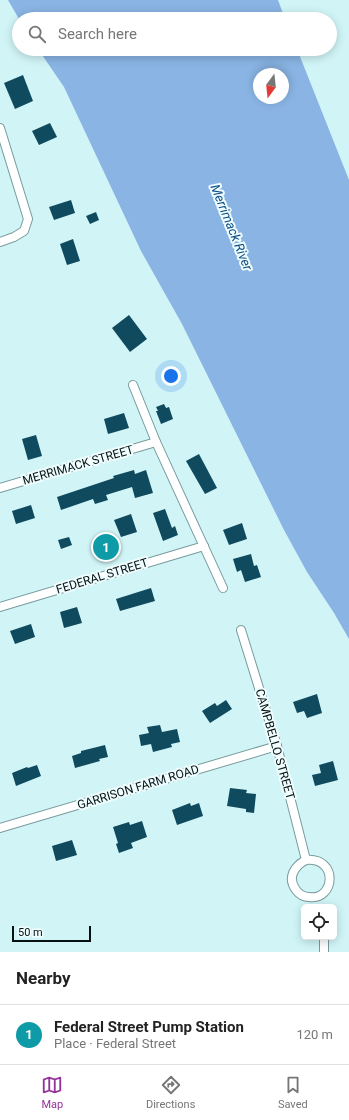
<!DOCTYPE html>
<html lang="en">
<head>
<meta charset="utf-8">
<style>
	body { margin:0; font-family:Roboto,sans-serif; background:#f6f6f6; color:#222 }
	.controls { position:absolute; right:12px; bottom:12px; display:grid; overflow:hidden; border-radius:6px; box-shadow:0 2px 10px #0003 }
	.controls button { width:36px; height:36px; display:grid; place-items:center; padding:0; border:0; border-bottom:1px solid #e0e0e0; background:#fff; color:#222; font:20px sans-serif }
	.compass { position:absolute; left:253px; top:68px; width:36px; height:36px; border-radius:50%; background:#fff; box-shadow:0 2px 10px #0003; rotate:195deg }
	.scale { position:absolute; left:12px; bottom:10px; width:79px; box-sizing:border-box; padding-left:4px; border:2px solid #051112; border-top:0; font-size:11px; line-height:14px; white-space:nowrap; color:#051112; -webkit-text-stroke:3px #effdfe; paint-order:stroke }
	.you { position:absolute; left:171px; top:376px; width:14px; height:14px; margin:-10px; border:3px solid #fff; border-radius:50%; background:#1a73e8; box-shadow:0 0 0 6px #1a73e833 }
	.badge { display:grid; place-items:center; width:26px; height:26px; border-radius:50%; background:#92329a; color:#fff; font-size:13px; font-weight:700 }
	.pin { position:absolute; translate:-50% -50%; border:2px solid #fff; box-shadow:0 1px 4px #0006 }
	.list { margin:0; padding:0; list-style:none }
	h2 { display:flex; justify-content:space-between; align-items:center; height:52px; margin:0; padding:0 16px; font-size:17px }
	h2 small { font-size:13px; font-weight:400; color:#767676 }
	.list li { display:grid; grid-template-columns:26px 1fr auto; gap:12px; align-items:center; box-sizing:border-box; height:60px; padding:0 16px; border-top:1px solid #e0e0e0 }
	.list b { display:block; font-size:15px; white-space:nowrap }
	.list p { margin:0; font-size:13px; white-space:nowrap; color:#767676 }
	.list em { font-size:13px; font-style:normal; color:#767676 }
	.icon { flex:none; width:22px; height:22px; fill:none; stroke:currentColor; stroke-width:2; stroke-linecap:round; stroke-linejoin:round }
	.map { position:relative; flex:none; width:349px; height:952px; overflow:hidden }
	.search { position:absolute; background:#fff; box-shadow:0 2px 10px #0003; left:12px; right:12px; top:12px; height:44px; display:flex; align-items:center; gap:10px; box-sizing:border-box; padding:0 14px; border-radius:22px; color:#767676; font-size:15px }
	.sheet { height:112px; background:#fff }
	nav { display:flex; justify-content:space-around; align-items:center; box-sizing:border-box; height:56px; border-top:1px solid #e0e0e0; background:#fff; font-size:11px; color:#767676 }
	nav a { display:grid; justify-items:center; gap:2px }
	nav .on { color:#92329a }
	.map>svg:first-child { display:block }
	.water { fill:#89b4e3; fill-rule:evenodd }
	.building { fill:#104a5e }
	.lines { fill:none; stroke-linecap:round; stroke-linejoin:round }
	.minor-casing { stroke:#799b9e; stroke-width:10 }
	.minor { stroke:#fff; stroke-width:8 }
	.labels { text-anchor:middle; stroke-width:4; stroke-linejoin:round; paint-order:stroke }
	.street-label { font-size:12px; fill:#051112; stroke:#effdfe }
	.water-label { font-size:13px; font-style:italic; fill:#0d4d86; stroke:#effdfe }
</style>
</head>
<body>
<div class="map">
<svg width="349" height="952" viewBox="0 0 349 952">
	<rect width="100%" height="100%" fill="#d1f5f7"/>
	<g class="water">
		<path d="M8 0H278L285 19H19Z"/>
		<path d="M38 49H297L349 180V639L334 613 307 572 284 530 182 324 141 251 64 87ZM259 74H283V98H259Z"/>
	</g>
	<g class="building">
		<path d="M23 75 33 101 15 109 4 83Z"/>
		<path d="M50 123 57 137 39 145 32 131Z"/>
		<path d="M71 200 75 213 54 220 49 207Z"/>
		<path d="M96 212 99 220 90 224 86 216Z"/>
		<path d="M73 239 80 261 67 265 60 244Z"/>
		<path d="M129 315 147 339 130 352 112 328Z"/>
		<path d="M164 404 166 408 169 407 173 419 161 424 156 411H158L156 407Z"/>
		<path d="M124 413 129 428 108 434 104 419Z"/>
		<path d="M36 435 42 456 28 460 22 439Z"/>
		<path d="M199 454 217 488 205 494 186 461Z"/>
		<path d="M134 470 135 474 146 470 153 493 135 498 132 487 106 495 108 500 95 504 93 499 61 510 57 497 114 478 113 476Z"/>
		<path d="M31 505 35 518 16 524 12 511Z"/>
		<path d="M165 509 172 528 175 526 178 535 163 541 153 513Z"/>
		<path d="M131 514 137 532 121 537 114 520Z"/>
		<path d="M242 523 247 539 229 545 223 530Z"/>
		<path d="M69 537 72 545 61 549 58 540Z"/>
		<path d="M251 554 254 566 257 565 261 577 245 582 241 570 237 572 233 559Z"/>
		<path d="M151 588 155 601 120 611 116 599Z"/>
		<path d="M77 607 82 623 64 628 60 612Z"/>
		<path d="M31 624 35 637 15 644 10 631Z"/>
		<path d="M317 694 322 713 307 718 304 711 297 713 293 702Z"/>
		<path d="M226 700 232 709 210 723 202 711 215 703 217 706Z"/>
		<path d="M160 725 162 732 177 729 180 742 171 744 172 747 153 752 151 744 141 746 139 735 149 733 147 727Z"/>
		<path d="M105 745 108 757 99 759 100 761 75 768 72 756 81 753V751Z"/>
		<path d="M333 761 338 780 315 786 312 775 321 773 319 765Z"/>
		<path d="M37 765 41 776 16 786 12 773 27 767 28 768Z"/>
		<path d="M230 788 247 790 246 793 256 794 254 813 246 812V809L227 806Z"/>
		<path d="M190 803 191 806 199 803 203 816 177 825 172 810Z"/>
		<path d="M142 821 147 837 131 843 133 848 119 853 116 844 118 843 113 827 129 822 130 825Z"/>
		<path d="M72 840 77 855 56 861 52 846Z"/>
	</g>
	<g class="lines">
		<g class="minor-casing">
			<g id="minor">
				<path d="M0 128 28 219 24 231 14 237 0 242"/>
				<path d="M133 385 156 442 223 588"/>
				<path d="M0 488 156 442"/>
				<path d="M0 607 204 546"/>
				<path d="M241 630 277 746 306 860C339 857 335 901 309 897 304 897 299 894 296 890 287 878 294 866 306 860"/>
				<path d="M0 828 277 746"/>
				<path d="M324 937V952"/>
			</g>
		</g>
		<use href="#minor" class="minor"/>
	</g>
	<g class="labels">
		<g class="street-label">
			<text transform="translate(78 465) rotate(-16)" y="4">MERRIMACK STREET</text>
			<text transform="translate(102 576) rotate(-17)" y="4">FEDERAL STREET</text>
			<text transform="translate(275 744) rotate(74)" y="4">CAMPBELLO STREET</text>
			<text transform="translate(138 787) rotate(-17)" y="4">GARRISON FARM ROAD</text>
		</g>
		<g class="water-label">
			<text transform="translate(232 227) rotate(68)" y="5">Merrimack River</text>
		</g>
	</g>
</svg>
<div class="controls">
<button><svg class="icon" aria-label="locate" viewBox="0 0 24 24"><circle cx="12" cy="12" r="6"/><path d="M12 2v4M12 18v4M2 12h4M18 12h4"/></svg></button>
</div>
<svg class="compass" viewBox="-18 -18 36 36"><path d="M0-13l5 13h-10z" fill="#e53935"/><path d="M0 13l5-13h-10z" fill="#767676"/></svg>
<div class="scale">50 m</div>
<div class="you"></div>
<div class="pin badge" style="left:106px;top:547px;background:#0f9aa8">1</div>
<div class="search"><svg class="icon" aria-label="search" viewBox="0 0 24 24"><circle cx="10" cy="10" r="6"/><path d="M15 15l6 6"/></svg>Search here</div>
</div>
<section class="sheet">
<h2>Nearby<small></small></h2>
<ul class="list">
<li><span class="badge" style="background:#0f9aa8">1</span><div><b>Federal Street Pump Station</b><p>Place · Federal Street</p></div><em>120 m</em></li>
</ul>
</section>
<nav>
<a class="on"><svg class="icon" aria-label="map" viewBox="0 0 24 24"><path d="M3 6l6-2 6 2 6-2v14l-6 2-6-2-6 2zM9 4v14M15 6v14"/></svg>Map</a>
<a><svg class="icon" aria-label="directions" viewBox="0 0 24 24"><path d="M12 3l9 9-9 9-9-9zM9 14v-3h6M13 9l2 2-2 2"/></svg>Directions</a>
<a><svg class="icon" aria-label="saved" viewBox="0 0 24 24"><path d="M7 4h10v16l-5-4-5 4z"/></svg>Saved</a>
</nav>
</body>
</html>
